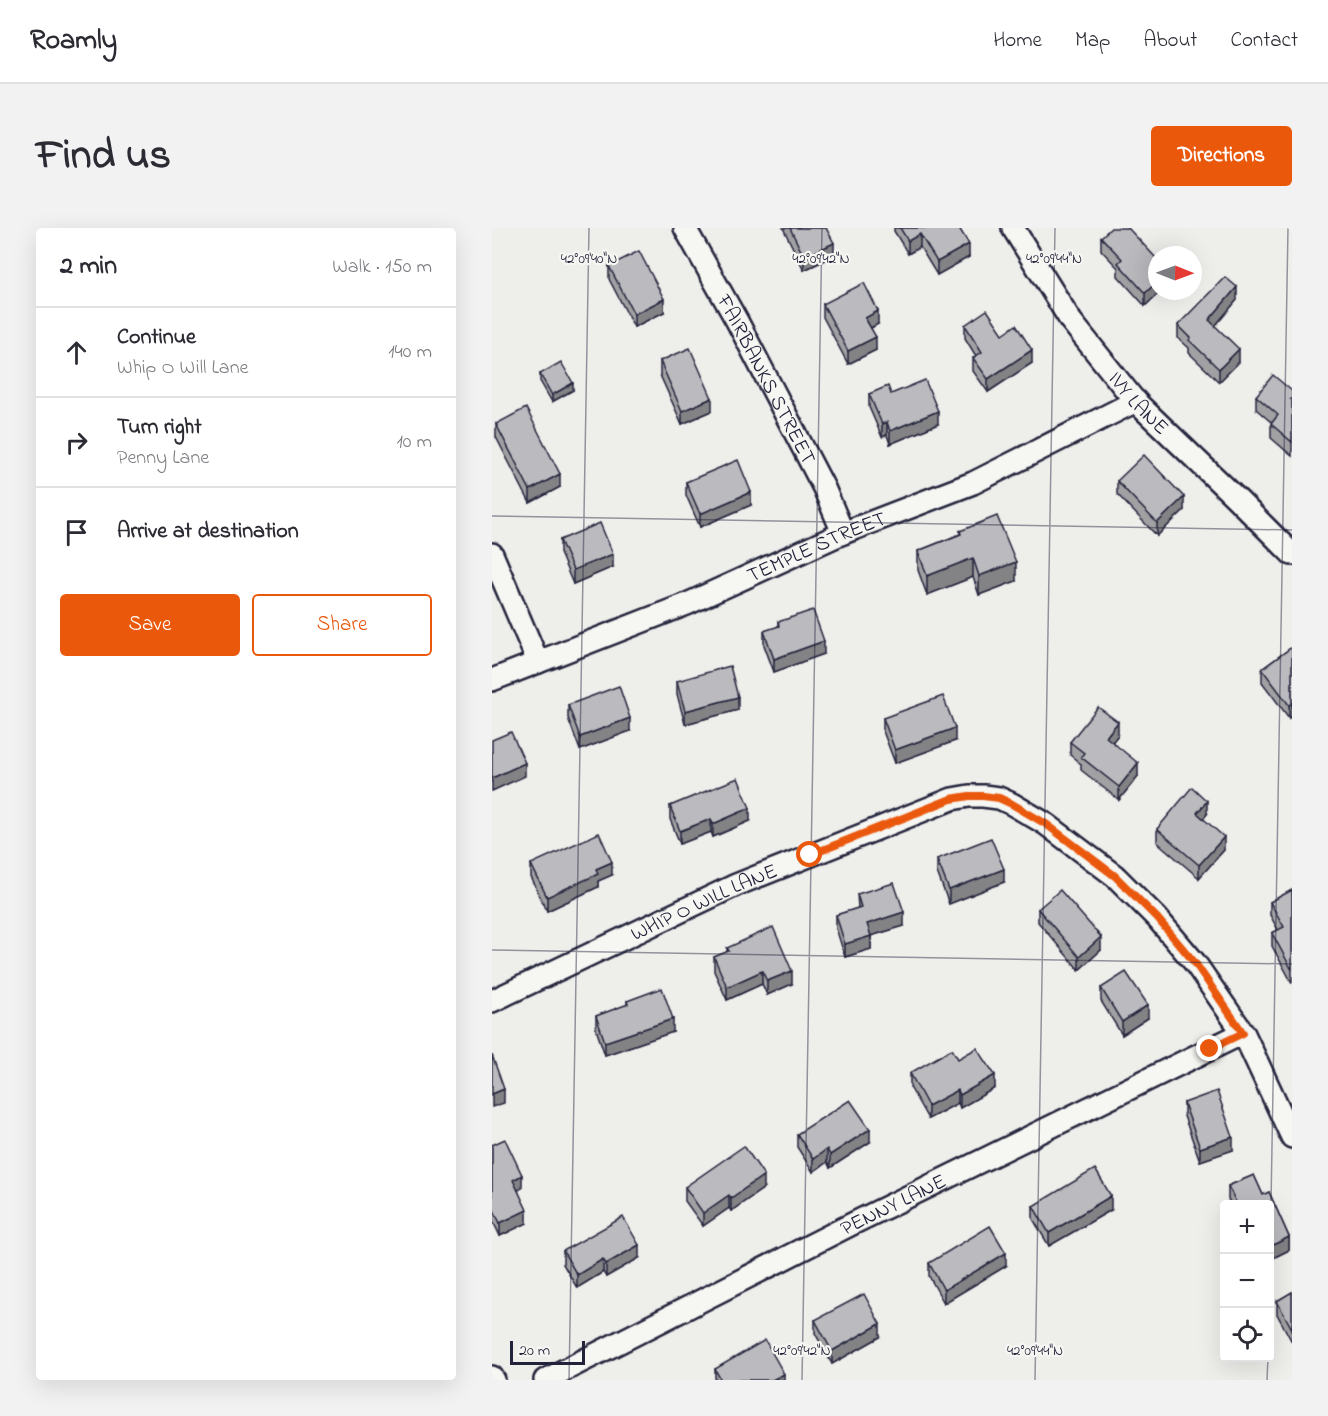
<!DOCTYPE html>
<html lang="en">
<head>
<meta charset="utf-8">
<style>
	body { margin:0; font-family:"Indie Flower",sans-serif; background:#f2f2f3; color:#2b2b33 }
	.controls { position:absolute; right:18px; bottom:18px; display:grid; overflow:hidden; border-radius:6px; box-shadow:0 6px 24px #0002 }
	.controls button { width:54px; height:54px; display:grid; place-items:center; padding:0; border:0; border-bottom:2px solid #e1e1e2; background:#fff; color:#2b2b33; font:30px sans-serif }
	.compass { position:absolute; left:656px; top:18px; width:54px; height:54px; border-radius:50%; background:#fff; box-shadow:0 6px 24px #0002; rotate:91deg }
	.scale { position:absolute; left:18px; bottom:15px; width:75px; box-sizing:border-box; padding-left:6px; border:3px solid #22223b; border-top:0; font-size:16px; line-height:21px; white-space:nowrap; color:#22223b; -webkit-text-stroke:4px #f6f6f2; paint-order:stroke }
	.stop { position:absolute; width:18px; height:18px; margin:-14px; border:4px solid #ea580c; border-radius:50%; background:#fff }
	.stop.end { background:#ea580c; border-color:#fff; box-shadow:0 2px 6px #0008 }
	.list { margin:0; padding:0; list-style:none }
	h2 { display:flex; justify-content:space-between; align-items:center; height:78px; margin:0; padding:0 24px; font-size:26px }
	h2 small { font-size:20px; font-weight:400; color:#7c7c81 }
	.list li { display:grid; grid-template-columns:39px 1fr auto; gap:18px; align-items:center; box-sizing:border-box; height:90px; padding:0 24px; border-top:2px solid #e1e1e2 }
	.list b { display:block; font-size:22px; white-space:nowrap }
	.list p { margin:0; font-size:20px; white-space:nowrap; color:#7c7c81 }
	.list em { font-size:20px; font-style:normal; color:#7c7c81 }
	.actions { display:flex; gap:12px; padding:18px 24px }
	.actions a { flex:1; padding:14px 0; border:2px solid #ea580c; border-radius:6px; text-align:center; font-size:21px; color:#ea580c }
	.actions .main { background:#ea580c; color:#fff }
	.icon { flex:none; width:33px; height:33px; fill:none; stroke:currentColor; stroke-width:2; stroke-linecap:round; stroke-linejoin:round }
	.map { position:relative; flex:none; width:800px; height:1152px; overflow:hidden; border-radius:6px }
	header { display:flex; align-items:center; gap:36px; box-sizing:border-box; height:84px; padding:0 30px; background:#fff; border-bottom:2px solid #e1e1e2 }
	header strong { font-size:28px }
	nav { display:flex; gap:33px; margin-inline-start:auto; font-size:21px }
	.intro { display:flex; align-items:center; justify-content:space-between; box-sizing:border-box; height:144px; padding:0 36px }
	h1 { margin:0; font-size:42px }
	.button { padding:15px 27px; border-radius:6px; background:#ea580c; color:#fff; font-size:21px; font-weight:700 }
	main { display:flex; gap:36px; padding:0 36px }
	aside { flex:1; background:#fff; border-radius:6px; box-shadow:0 6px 24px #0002 }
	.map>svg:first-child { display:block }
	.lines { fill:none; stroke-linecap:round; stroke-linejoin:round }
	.street-casing { stroke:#22223b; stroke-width:26 }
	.street { stroke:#f6f6f2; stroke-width:21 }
	.wall { fill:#a1a1a4; stroke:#22223b; stroke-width:1.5 }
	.shaded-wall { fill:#838386; stroke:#22223b; stroke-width:1.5 }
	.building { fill:#bbbbbf; stroke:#22223b; stroke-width:1.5 }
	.route { stroke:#ea580c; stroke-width:8 }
	.ticks { fill:none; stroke:#22223b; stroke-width:1.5; stroke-opacity:0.45 }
	.labels { text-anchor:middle; stroke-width:4.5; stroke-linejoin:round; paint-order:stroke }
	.street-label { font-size:21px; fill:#22223b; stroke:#f6f6f2 }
	.ticks-label { font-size:15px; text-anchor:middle; fill:#22223b; stroke:#f6f6f2; stroke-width:4.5; stroke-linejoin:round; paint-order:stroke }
</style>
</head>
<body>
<header>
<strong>Roamly</strong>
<nav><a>Home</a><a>Map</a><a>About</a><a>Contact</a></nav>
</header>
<div class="intro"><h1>Find us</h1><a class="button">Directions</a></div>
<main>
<aside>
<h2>2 min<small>Walk · 150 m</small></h2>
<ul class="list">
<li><svg class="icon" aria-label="ahead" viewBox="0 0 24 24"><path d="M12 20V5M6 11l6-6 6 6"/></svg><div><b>Continue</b><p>Whip O Will Lane</p></div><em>140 m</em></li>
<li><svg class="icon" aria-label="right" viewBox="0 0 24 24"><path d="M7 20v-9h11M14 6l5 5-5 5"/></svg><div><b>Turn right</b><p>Penny Lane</p></div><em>10 m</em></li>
<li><svg class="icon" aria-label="arrive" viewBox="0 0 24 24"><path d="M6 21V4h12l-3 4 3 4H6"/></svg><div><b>Arrive at destination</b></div></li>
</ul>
<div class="actions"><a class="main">Save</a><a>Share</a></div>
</aside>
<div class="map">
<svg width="800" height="1152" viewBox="0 0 800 1152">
	<rect width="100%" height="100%" fill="#eeeeeb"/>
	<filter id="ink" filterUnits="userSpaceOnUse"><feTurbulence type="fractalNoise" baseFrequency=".0167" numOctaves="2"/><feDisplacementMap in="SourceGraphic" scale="12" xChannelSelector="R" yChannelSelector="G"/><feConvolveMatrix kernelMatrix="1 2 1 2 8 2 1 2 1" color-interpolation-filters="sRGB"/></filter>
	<g filter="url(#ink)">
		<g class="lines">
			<g class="street-casing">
				<g id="street">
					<path id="s1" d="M193 0 245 93 332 260 351 305"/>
					<path id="s2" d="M521 0 579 93 643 173 743 269 800 326"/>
					<path d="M0 326 46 434"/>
					<path id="s3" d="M0 452 195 376 351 305 481 255 644 173"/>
					<path id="s4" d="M0 773 244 657 460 571 477 568H491L507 570 520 576 554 596 623 648 665 690 703 735 752 806 800 909"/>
					<path d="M0 1149 2 1152"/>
					<path id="s5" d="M53 1152 362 995 751 805"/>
				</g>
			</g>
			<use href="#street" class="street"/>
		</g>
		<g class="wall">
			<path d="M291 0H334L342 28 312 42Z"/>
			<path d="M402 0H467L477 29 445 47 428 19 416 26 402 3Z"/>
			<path d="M609 9 665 63H669L653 78 626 48V40L609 22Z"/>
			<path d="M117 38 172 84 142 99 117 51Z"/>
			<path d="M745 72 723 98 747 134 727 154 697 125V120L686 110V97Z"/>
			<path d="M331 76 386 96 379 100 384 122 356 136 331 89Z"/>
			<path d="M473 97 511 106 540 135 496 164 481 143V130L484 128 473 110Z"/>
			<path d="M168 133 220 183 190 196 168 147Z"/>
			<path d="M48 146 81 162 60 174 48 153Z"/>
			<path d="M800 163V228L779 210V196L780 195 764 181V168Z"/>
			<path d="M377 166H399L446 196 398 216 395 207 390 209 377 179Z"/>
			<path d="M4 196 68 259 38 275 4 209Z"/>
			<path d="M625 253 692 282 665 308 625 266Z"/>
			<path d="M194 254 259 277 208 299 194 267Z"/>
			<path d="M468 303 524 353 487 367 481 349 435 367 426 342V323L468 306Z"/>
			<path d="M68 312 121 339 81 356 68 325Z"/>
			<path d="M286 394 332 426 282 444 272 417V403L286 399Z"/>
			<path d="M800 419V488L797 490 770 454V441Z"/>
			<path d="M185 453 246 482 193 496 185 466Z"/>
			<path d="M76 477 138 503 88 522 76 490Z"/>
			<path d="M391 490 463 513 403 535 391 503Z"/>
			<path d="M626 507 620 514 646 548 627 572 589 542V536L578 527V514Z"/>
			<path d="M178 578 258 593 221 609 219 604 188 616 178 591Z"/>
			<path d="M715 586 711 591 732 622 707 650 665 614V601Z"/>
			<path d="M445 631 512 654 457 676 445 644Z"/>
			<path d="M39 636 120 647 106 653V659L55 683 39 649Z"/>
			<path d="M800 662V755L780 718V705L786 702 778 687V674Z"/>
			<path d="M365 666 412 698 379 708V721L353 729 344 700V687L366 680Z"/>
			<path d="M546 681 609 722 587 742 546 694Z"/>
			<path d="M235 720 300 756 275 767 270 756 235 772 222 743V729L235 724Z"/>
			<path d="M609 760 656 790 630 807 609 773Z"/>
			<path d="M135 773 181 804 113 827 104 801V788L135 777Z"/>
			<path d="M466 831 503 860 468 880 466 875 436 891 418 859V845Z"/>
			<path d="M692 875 741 922 708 933 692 888Z"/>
			<path d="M305 906 378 914 338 940 335 934 321 944 305 919Z"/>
			<path d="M0 917 30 960 26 962 35 995 8 1008 0 991Z"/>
			<path d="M762 947 771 967 777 964 797 1009V1022L777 1032V976H739L736 971V958Z"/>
			<path d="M193 959 272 960 239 983 237 980 211 998 193 973Z"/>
			<path d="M541 978 619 982 557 1018 541 991Z"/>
			<path d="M71 1023 147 1030 114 1049 111 1044 85 1060 71 1036Z"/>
			<path d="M437 1035 514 1038 452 1075 437 1048Z"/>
			<path d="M800 1064V1114L785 1086V1073Z"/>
			<path d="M323 1092 388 1109 340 1136 323 1105Z"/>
			<path d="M223 1141 292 1152H223Z"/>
		</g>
		<g class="shaded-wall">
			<path d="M428 6V19L416 26V13Z"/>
			<path d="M342 15V28L312 42V29Z"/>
			<path d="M477 16V29L445 47V34Z"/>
			<path d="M665 54V63H669L653 78V65Z"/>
			<path d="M745 59V72L717 105V92Z"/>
			<path d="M172 71V84L142 99V86Z"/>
			<path d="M386 83V96L373 103V90Z"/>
			<path d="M384 109V122L356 136V123Z"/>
			<path d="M747 121V134L727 154V141Z"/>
			<path d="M540 122V135L496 164V151Z"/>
			<path d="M81 155V162L60 174V167Z"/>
			<path d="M220 170V183L190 196V183Z"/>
			<path d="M446 183V196L398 216V203Z"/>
			<path d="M395 194V207L390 209V196Z"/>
			<path d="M68 246V259L38 275V262Z"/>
			<path d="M259 264V277L208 299V286Z"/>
			<path d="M692 269V282L665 308V295Z"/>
			<path d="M121 326V339L81 356V342Z"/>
			<path d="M481 330V349L435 367V348Z"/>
			<path d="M524 334V353L487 367V348Z"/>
			<path d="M332 413V426L282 444V431Z"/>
			<path d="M246 469V482L193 496V483Z"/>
			<path d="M800 475V488L797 490V477Z"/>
			<path d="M138 490V503L88 522V509Z"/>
			<path d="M626 494V507L614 522V509Z"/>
			<path d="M463 500V513L403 535V522Z"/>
			<path d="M33 535V548L0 563V550Z"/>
			<path d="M646 535V548L627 572V559Z"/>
			<path d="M715 573V586L705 598V585Z"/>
			<path d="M258 580V593L221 609V596Z"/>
			<path d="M219 591V604L188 616V603Z"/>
			<path d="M732 609V622L707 650V637Z"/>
			<path d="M120 634V647L106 653V659L55 683V669L104 641Z"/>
			<path d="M512 641V654L457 676V662Z"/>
			<path d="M412 684V698L375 709V696Z"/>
			<path d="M379 708V721L353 729V716Z"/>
			<path d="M609 709V722L587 742V729Z"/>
			<path d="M270 743V756L235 772V759Z"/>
			<path d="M300 743V756L275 767V753Z"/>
			<path d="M656 777V790L630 807V794Z"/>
			<path d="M181 791V804L113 827V814Z"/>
			<path d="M503 847V860L468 880V867Z"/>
			<path d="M12 861V875L0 879V866Z"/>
			<path d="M466 862V875L436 891V878Z"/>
			<path d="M378 901V914L338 940V927Z"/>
			<path d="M741 909V922L708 933V920Z"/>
			<path d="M335 921V934L321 944V931Z"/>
			<path d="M30 947V960L21 965V952Z"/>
			<path d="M272 947V960L239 983V970Z"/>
			<path d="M237 967V980L211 998V985Z"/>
			<path d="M619 968V982L557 1018V1005Z"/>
			<path d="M35 982V995L8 1008V995Z"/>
			<path d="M797 1009V1022L777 1032V1019Z"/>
			<path d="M147 1017V1030L114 1049V1036Z"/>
			<path d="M514 1025V1038L452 1075V1062Z"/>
			<path d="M111 1031V1044L85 1060V1047Z"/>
			<path d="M388 1096V1109L340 1136V1123Z"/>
			<path d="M292 1146V1152H280Z"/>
		</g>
		<g class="building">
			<path d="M298 0H334L342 15 312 29Z"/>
			<path d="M408 0H467L477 16 445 34 428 6 416 13Z"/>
			<path d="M619 0H636L665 31V54L653 65 626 35 630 31 609 9Z"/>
			<path d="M147 23 172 71 142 86 117 38Z"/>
			<path d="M733 49 745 59 717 92 747 121 727 141 697 112 699 110 686 97Z"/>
			<path d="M372 55 386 83 373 90 384 109 356 123 331 76Z"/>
			<path d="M495 82 511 106 524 97 540 122 496 151 481 130 490 124 473 97Z"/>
			<path d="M198 120 220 170 190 183 168 133Z"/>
			<path d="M69 134 81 155 60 167 48 146Z"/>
			<path d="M781 147 800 163V170L799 171H800V214L779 196 786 187 764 168Z"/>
			<path d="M433 152 446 183 398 203 395 194 390 196 377 166 396 158 399 166Z"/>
			<path d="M34 180 68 246 38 262 4 196Z"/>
			<path d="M652 227 692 269 665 295 625 253Z"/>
			<path d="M246 232 259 264 208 286 194 254Z"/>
			<path d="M505 288 524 334 487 348 481 330 435 348 426 323 469 306 468 303Z"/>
			<path d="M108 295 121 326 81 342 68 312Z"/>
			<path d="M321 382 332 413 282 431 272 403 287 398 286 394Z"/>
			<path d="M800 419V475L797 477 770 441Z"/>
			<path d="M238 438 246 469 193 483 185 453Z"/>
			<path d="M127 458 138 490 88 509 76 477Z"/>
			<path d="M451 468 463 500 403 522 391 490Z"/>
			<path d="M606 479 626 494 614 509 646 535 627 559 589 529 592 525 578 514Z"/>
			<path d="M19 504 33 535 0 550V512Z"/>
			<path d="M246 550 258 580 221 596 219 591 188 603 178 578Z"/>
			<path d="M700 559 715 573 705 585 732 609 707 637 665 601Z"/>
			<path d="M107 605 120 634 104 641 106 646 55 669 39 636Z"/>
			<path d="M499 610 512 641 457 662 445 631Z"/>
			<path d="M402 655 412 684 375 696 379 708 353 716 344 687 369 679 365 666Z"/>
			<path d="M568 662 609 709 587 729 546 681Z"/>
			<path d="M800 662V742L780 705 792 699 778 674Z"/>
			<path d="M281 699 300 743 275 753 270 743 235 759 222 729 237 723 235 720Z"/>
			<path d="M634 744 656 777 630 794 609 760Z"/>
			<path d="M170 760 181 791 113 814 104 788 136 776 135 773Z"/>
			<path d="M485 820 503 847 468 867 466 862 436 878 418 845 460 821 466 831Z"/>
			<path d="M0 827 12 861 0 866Z"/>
			<path d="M725 863 741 909 708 920 692 875Z"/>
			<path d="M358 872 378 901 338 927 335 921 321 931 305 906Z"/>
			<path d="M13 911 30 947 21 952 35 982 8 995 0 978V917Z"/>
			<path d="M252 918 272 947 239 970 237 967 211 985 193 959Z"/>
			<path d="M603 941 619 968 557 1005 541 978Z"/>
			<path d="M762 947 771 967 777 964 797 1009 777 1019V976H745L736 958Z"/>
			<path d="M131 989 147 1017 114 1036 111 1031 85 1047 71 1023Z"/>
			<path d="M498 998 514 1025 452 1062 437 1035Z"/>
			<path d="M800 1064V1101L785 1073Z"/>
			<path d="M372 1066 388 1096 340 1123 323 1092Z"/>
			<path d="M273 1112 292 1146 280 1152H229L223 1141Z"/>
		</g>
	</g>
	<g class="lines" filter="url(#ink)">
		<path class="route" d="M318 627 459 571 477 568H491L507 570 520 576 554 596 623 648 665 690 703 735 751 805 718 821"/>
	</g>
	<path class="ticks" d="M0 288 800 302M0 722 800 736M778 1033 796 0M77 1152 97 0M310 1152 330 0M543 1152 563 0M775 1152 776 1130"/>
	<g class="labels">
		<g class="street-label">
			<text dy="7" stroke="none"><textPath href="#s1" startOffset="172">FAIRBANKS STREET</textPath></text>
			<text dy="7" stroke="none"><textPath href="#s2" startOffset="216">IVY LANE</textPath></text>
			<text dy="7" stroke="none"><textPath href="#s3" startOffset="351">TEMPLE STREET</textPath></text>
			<text dy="7" stroke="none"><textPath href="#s4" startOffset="234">WHIP O WILL LANE</textPath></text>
			<text dy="7" stroke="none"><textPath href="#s5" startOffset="390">PENNY LANE</textPath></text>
		</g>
	</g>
	<g class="ticks-label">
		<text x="97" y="35">42°09'40"N</text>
		<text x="329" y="35">42°09'42"N</text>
		<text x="562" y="35">42°09'44"N</text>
		<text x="310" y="1127">42°09'42"N</text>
		<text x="543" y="1127">42°09'44"N</text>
	</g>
</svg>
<div class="controls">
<button>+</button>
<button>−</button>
<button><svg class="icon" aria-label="locate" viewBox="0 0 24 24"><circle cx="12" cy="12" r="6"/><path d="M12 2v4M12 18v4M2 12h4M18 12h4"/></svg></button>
</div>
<svg class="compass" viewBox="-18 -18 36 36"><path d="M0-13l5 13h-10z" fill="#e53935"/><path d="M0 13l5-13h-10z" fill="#7c7c81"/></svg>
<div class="scale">20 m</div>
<div class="stop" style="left:318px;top:627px"></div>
<div class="stop end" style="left:718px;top:821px"></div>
</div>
</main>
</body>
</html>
